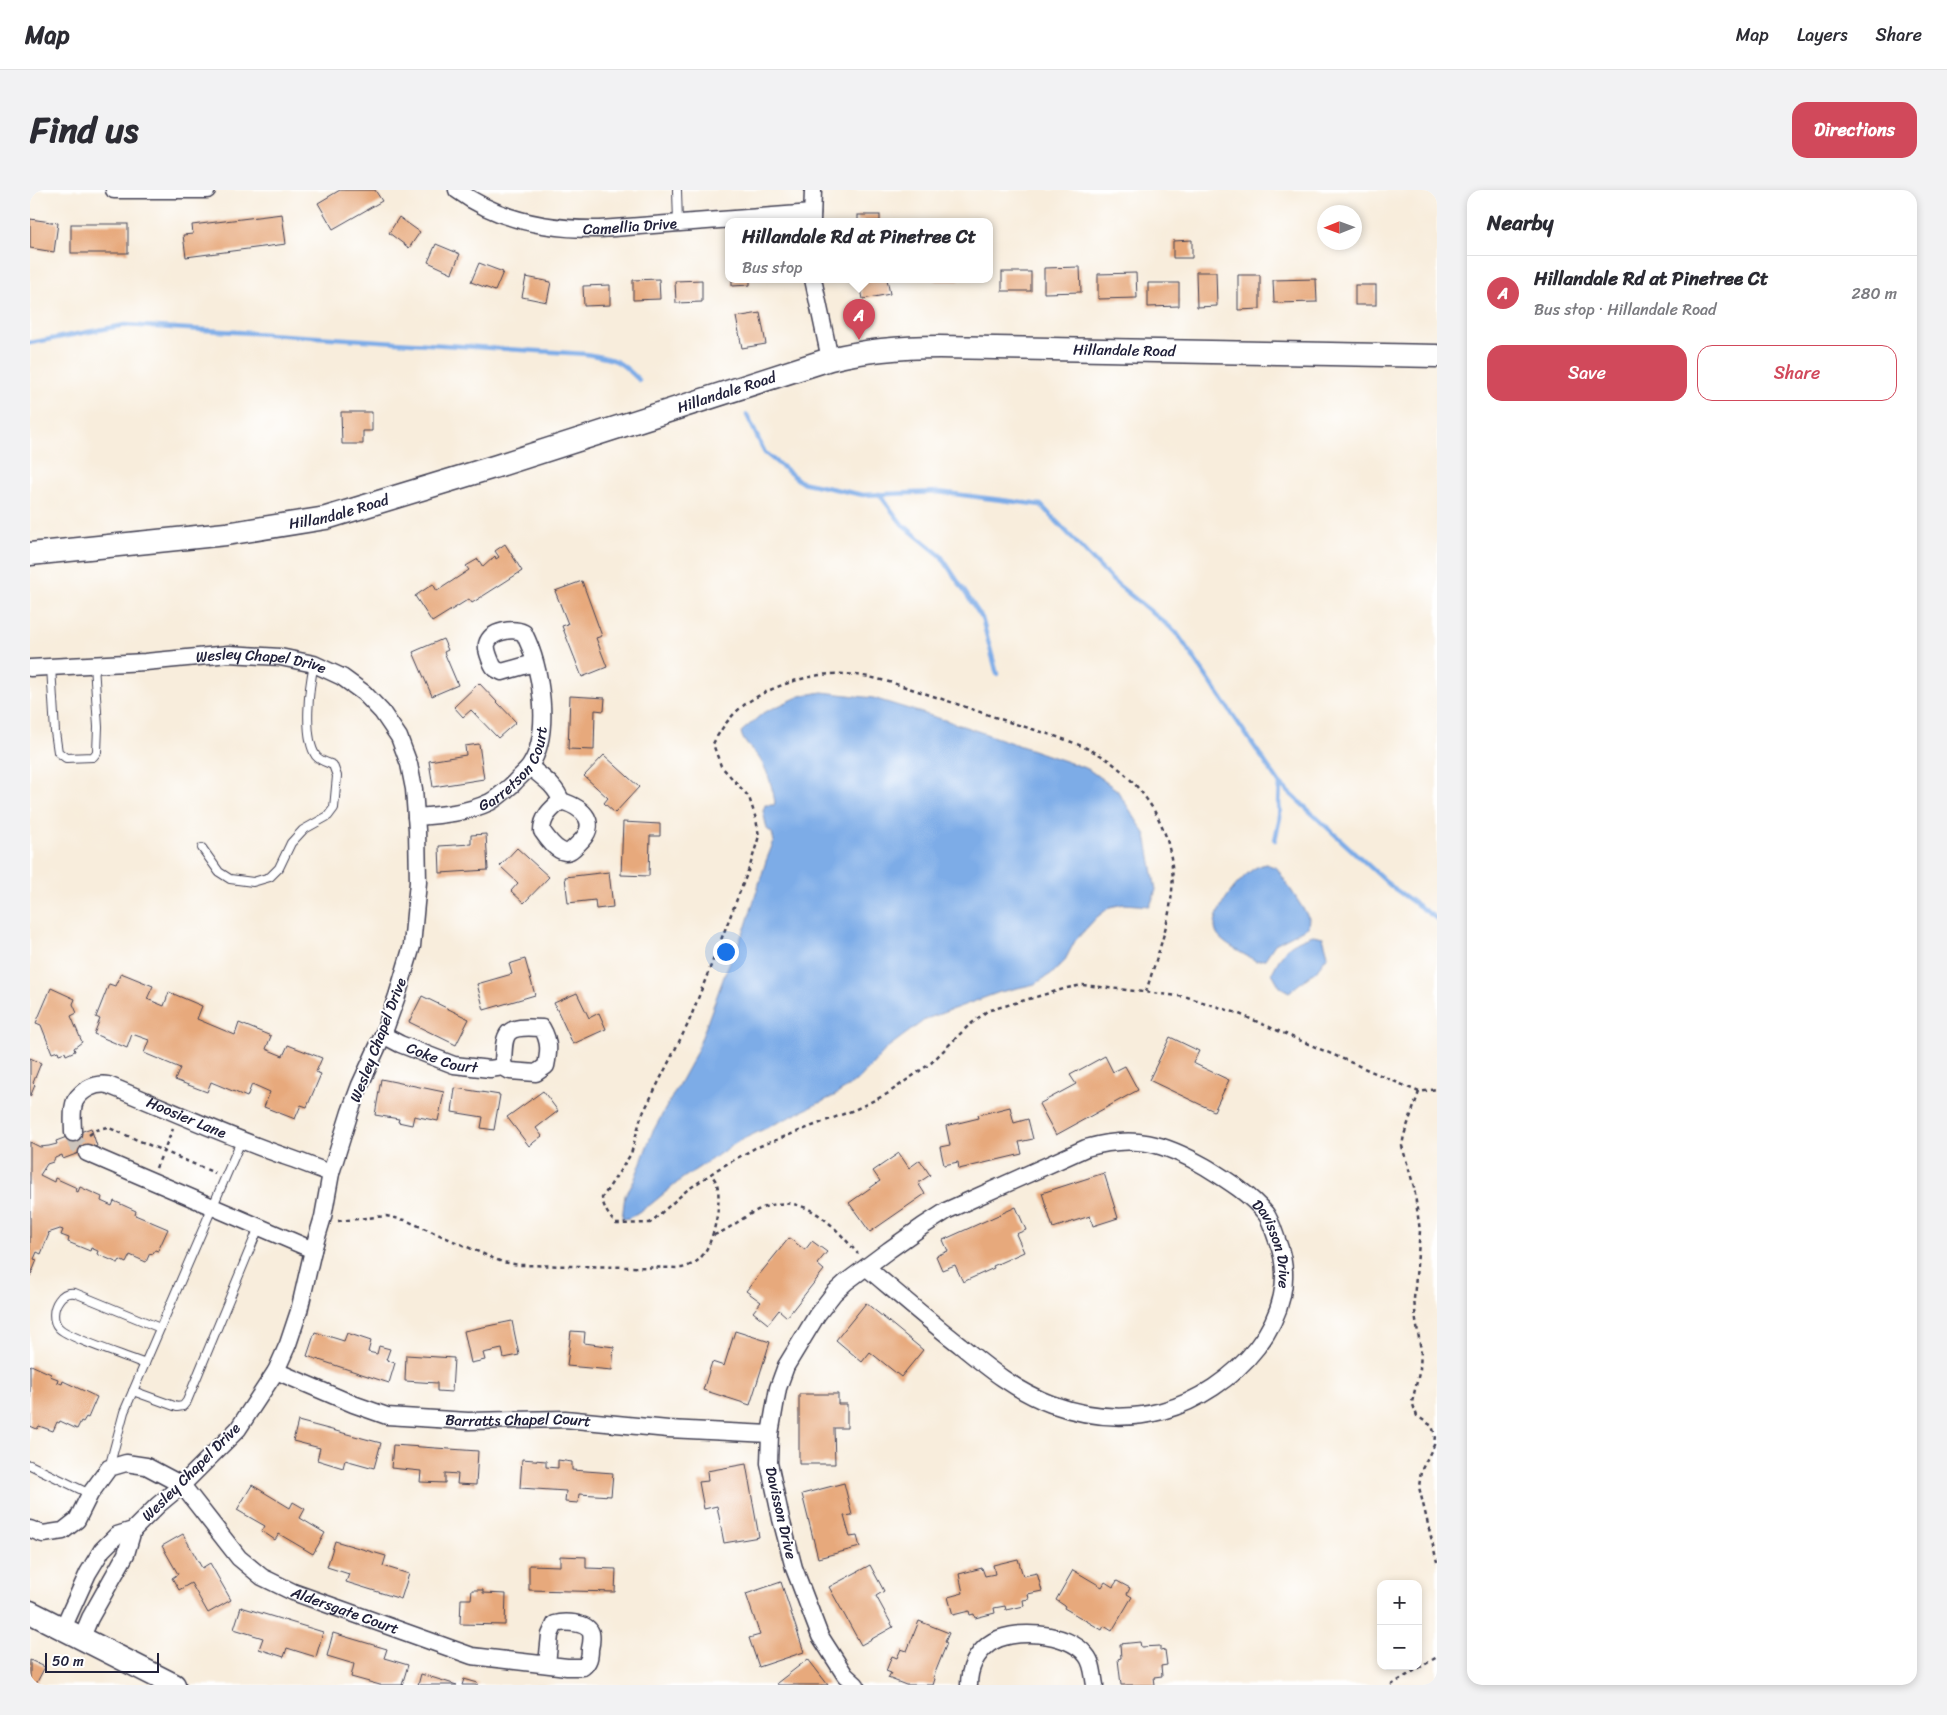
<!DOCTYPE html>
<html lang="en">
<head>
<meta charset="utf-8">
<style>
	body { margin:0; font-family:Sriracha,sans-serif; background:#f2f2f3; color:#2b2b33 }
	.controls { position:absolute; right:15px; bottom:15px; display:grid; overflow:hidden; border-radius:10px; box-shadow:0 2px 8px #0003 }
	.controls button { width:45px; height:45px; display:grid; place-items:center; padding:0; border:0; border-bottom:1px solid #e1e1e2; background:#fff; color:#2b2b33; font:25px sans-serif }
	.compass { position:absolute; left:1287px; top:15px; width:45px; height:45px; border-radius:50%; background:#fff; box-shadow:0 2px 8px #0003; rotate:269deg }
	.scale { position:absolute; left:15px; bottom:12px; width:114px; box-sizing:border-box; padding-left:5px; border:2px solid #22223b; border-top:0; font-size:14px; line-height:18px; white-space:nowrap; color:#22223b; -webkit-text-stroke:4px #fff; paint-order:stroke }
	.you { position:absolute; left:695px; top:761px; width:18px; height:18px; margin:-12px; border:4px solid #fff; border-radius:50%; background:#1a73e8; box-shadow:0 0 0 8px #1a73e833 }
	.badge { display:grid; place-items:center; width:32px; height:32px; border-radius:50%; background:#d1495b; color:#fff; font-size:16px; font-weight:700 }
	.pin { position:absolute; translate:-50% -41px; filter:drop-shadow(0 1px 2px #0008) }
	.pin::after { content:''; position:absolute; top:26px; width:18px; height:15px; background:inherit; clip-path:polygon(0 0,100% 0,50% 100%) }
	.popup { position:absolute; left:695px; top:28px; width:268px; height:65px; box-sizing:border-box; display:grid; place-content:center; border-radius:10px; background:#fff; filter:drop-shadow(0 1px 4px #0005); font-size:16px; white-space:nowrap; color:#7c7c81 }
	.popup b { font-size:19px; color:#2b2b33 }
	.popup::after { content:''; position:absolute; left:50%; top:100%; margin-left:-10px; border:10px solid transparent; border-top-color:#fff }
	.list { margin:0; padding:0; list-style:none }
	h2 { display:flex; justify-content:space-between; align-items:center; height:65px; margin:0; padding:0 20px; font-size:21px }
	h2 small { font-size:16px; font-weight:400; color:#7c7c81 }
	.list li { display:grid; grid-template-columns:32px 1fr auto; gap:15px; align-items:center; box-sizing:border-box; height:75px; padding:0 20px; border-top:1px solid #e1e1e2 }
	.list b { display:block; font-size:19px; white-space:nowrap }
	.list p { margin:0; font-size:16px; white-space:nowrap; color:#7c7c81 }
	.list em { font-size:16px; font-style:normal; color:#7c7c81 }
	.actions { display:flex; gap:10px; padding:15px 20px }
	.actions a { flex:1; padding:11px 0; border:1px solid #d1495b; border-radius:15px; text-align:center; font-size:18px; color:#d1495b }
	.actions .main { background:#d1495b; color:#fff }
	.map { position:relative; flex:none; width:1407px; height:1495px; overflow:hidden; border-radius:15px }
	header { display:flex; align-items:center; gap:30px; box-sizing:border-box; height:70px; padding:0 25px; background:#fff; border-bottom:1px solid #e1e1e2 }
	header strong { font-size:24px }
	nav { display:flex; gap:28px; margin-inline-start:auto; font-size:18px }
	.intro { display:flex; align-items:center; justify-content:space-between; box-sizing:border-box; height:120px; padding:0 30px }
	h1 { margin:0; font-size:35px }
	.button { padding:12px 22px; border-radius:15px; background:#d1495b; color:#fff; font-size:18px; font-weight:700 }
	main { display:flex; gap:30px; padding:0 30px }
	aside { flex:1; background:#fff; border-radius:15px; box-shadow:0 2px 8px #0003 }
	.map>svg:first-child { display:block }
	.water { fill:#7dace7; stroke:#506791 }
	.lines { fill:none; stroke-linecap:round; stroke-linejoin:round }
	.stream { stroke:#7dace7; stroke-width:4.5 }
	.building { fill:#e7a97b }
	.street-tunnel { stroke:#cdc4bc; stroke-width:16; stroke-dasharray:16 8; stroke-linecap:butt }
	.lane-casing { stroke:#424053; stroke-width:10 }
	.street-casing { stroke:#424053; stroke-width:19 }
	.secondary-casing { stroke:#424053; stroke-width:25 }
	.path { stroke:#424053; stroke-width:2.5; stroke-dasharray:4 4; stroke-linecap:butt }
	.lane { stroke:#fff; stroke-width:8 }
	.street { stroke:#fff; stroke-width:16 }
	.secondary { stroke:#fff; stroke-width:22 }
	.labels { text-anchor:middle; stroke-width:4; stroke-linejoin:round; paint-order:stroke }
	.street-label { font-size:15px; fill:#22223b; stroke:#fff }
</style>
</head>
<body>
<header>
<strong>Map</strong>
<nav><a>Map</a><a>Layers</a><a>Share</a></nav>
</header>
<div class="intro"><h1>Find us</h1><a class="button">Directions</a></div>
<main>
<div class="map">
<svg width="1407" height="1495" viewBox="0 0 1407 1495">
	<rect width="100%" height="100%" fill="#fff"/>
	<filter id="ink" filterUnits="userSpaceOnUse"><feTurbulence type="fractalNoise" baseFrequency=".02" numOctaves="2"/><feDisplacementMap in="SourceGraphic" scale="10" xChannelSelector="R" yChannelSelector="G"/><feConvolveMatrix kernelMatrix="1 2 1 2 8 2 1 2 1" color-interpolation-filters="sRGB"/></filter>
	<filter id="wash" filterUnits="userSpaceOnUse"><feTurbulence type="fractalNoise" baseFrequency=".0096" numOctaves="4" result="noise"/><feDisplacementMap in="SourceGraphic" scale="20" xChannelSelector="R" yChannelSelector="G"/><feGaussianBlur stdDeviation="1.12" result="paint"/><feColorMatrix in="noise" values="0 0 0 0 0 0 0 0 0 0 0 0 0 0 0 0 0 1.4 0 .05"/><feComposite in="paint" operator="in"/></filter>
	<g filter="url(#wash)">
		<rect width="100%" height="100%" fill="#f8eddc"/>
		<g class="water">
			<path d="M792 502 843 508 921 532 1058 579 1087 600 1116 645 1126 700 1120 716 1094 714 1080 717 1066 728 1045 751 1034 772 1024 782 1005 794 970 802 896 829 857 858 828 890 804 906 709 951 653 988 620 1015 599 1028 592 1029 595 1005 604 991 622 943 666 863 696 781 716 736 736 671 744 651 742 643 737 639 733 621 735 615H744L745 612C742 597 739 584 731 571 725 560 713 555 711 542L733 523 770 506Z"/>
			<path d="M1236 674 1247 678 1279 728 1278 737 1245 754 1235 769 1226 771C1216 765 1189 753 1186 742 1179 724 1210 687 1225 678 1228 676 1232 675 1236 674Z"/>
			<path d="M1283 745 1293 747 1298 765 1286 781 1259 802 1250 797 1242 783C1254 759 1257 754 1283 745Z"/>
		</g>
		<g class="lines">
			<g class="stream">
				<path d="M0 153 95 135 556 164C585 169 588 169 609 190"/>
				<path d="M717 225 735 263 771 292 833 305 908 302 1011 315 1082 390 1146 442 1250 594 1362 697 1407 729"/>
				<path d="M849 304 872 334 911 366 952 428 967 484"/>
				<path d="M1245 650 1250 627 1249 614 1250 594"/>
			</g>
		</g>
		<g id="blocks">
			<g class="building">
				<path d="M310 0H345L352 11 303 39 288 13Z"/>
				<path d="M252 24 256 54 156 67 153 45 163 44 162 35Z"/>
				<rect x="828" y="25" width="22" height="6"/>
				<path d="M369 27 390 42 379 58 359 43Z"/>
				<path d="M0 29 28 33 24 62 0 58Z"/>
				<rect x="41" y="34" width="57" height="29"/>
				<path d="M1162 50V68H1143V51Z"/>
				<path d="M406 54 430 64 422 83 398 72Z"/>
				<path d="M449 73 473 82 465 101 441 92Z"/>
				<path d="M1050 77 1051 102 1014 103V78Z"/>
				<rect x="972" y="82" width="29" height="19"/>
				<path d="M1166 82H1186L1187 116 1167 117Z"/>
				<path d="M1106 83 1107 108 1068 109V84Z"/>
				<path d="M1208 85H1230V119L1208 120Z"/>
				<path d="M496 87 521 92 517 112 492 107Z"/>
				<path d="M629 89 630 109 603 110V90Z"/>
				<path d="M702 89H720V95L702 96Z"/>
				<path d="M829 89H857L860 104 833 109Z"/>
				<rect x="906" y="89" width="23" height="2"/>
				<path d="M1286 89 1287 112 1244 113 1243 90Z"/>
				<path d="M672 90V112L646 113 645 91Z"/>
				<path d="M1118 93H1149V116L1118 117Z"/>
				<path d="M580 95V115L554 116 553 96Z"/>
				<rect x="1325" y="95" width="21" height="20"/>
				<path d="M730 123 736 154 712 158 706 127Z"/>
				<path d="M311 222H342V241H333V254H312Z"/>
				<path d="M475 354 492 381 442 413 439 409 402 432 385 406 403 394 407 401 439 380 436 376 448 369 453 377 465 366 466 369 469 367 465 361Z"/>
				<path d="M552 391 572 446 566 448 577 477 552 487 532 436 538 434 525 401Z"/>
				<path d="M413 449 418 460 414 462 428 495 402 506 383 462Z"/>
				<path d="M449 493 486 532 468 548 441 520 433 527 424 517Z"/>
				<path d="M540 506 575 508 574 521 565 520 564 560 538 559Z"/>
				<path d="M449 554 454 589 403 597 399 571 436 565 435 556Z"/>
				<path d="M574 565 609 597 585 623 574 613 578 608 554 586Z"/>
				<path d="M593 632 630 634V646H620L619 686 591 685Z"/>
				<path d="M456 644 458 680 410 683 409 656 441 654V645Z"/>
				<path d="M487 658 519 687 494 713 481 701 488 693 470 676Z"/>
				<path d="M579 682 583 717 566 719 565 710 538 713 535 687Z"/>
				<path d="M495 769 505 805 454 820 447 794 482 784 479 774Z"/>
				<path d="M91 783 123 796 117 809 134 816 139 802 172 816 167 829 205 845 209 833 241 846 236 859 253 866 258 855 292 868 286 882 291 884 277 917 271 915 265 929 234 917 240 902 222 894 217 907 181 892 177 902 145 890 150 878 114 863 119 850 102 844 97 858 64 844 70 829 66 827 79 794 85 796Z"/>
				<path d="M21 798 45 809 43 814 47 823 41 826 52 852 44 858 45 861 36 865 35 862 29 864 28 861 22 863 11 835 6 833Z"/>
				<path d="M547 803 559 828 569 823 576 839 543 854 524 813Z"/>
				<path d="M392 806 439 829 426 855 379 832Z"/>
				<path d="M1140 847 1169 861 1163 873 1199 890 1184 921 1119 890Z"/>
				<path d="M1075 866 1083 882 1095 876 1108 900 1026 945 1009 914 1046 894 1040 885Z"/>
				<path d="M0 868 11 873 3 893 5 895 0 907Z"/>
				<path d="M351 889 414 902 408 931 384 926 382 935 368 932 369 929 345 925Z"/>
				<path d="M425 898 470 905 464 940 451 938 453 927 422 922Z"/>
				<path d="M513 901 528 921 506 938 512 946 499 956 477 927Z"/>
				<path d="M980 917 984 933 998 929 1003 949 989 952 992 964 929 979 928 972 914 975 910 957 920 955 916 936 949 928 948 925Z"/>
				<path d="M61 938 67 956 33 969 32 965 25 968 23 972 17 974 10 985 24 992 25 988 47 998 46 1001 48 1002 50 997 72 1007 71 1011 82 1016 84 1011 106 1021 105 1025 138 1039 128 1061 125 1060 122 1065 120 1063 116 1072 100 1065 96 1073 90 1070 88 1073 67 1064 68 1061 61 1058 60 1061 38 1052 39 1048 31 1045 33 1040 30 1039 18 1043 19 1044 11 1064 7 1062 4 1069 7 1070 0 1087V952L10 957 19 956 27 954 26 951Z"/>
				<path d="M869 963 879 978 890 970 900 985 888 993 895 1004 840 1042 819 1013 850 991 843 981Z"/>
				<path d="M1074 983 1088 1028 1063 1036 1060 1026 1023 1038 1012 1003Z"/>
				<path d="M986 1017 996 1040 986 1044 994 1062 963 1076 964 1078 933 1092 925 1075 912 1080 906 1066 918 1061 913 1050Z"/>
				<path d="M759 1048 775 1060 782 1051 797 1062 787 1074 794 1080 757 1127 749 1120 738 1134 723 1122 731 1112 716 1101Z"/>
				<path d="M836 1113 893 1160 871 1187 840 1162 832 1172 806 1150Z"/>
				<path d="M482 1131 489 1165 474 1168 472 1159 453 1163 455 1170 441 1173 434 1141Z"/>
				<path d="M541 1141 555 1142 554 1153 584 1157 582 1180 537 1176Z"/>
				<path d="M705 1141 740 1152 720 1215 673 1200 682 1172 694 1176Z"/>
				<path d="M285 1142 314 1151 317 1143 341 1151 338 1162 347 1164 349 1156 360 1159 356 1170 365 1173 359 1193 277 1166Z"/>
				<path d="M376 1165 424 1168 422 1202 407 1201V1193L375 1191Z"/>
				<path d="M1 1175 21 1184 20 1186 28 1189 27 1192 32 1194 33 1191 67 1207 58 1228 56 1227 53 1232 51 1231 47 1239 30 1231 29 1233 27 1232 23 1241 9 1236 7 1239 0 1236V1176Z"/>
				<path d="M769 1204H808V1214H817V1238H804L805 1274H769Z"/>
				<path d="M268 1231 351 1253 344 1278 315 1270 313 1278 287 1270 290 1258 263 1251Z"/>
				<path d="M363 1255 448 1261 446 1295 427 1294 428 1284 415 1283V1293L390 1292 391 1281 361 1278Z"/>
				<path d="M492 1269 516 1271V1277L528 1278V1270L542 1272V1280L583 1283 581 1306 549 1304 548 1313 535 1312 536 1301 490 1298Z"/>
				<path d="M716 1274 729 1347 694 1353 687 1316 674 1319 669 1292 678 1291 677 1281Z"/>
				<path d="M814 1293 822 1325 814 1326 820 1347 827 1346 830 1357 788 1368 772 1304Z"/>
				<path d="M222 1295 260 1318 263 1312 275 1319 270 1328 295 1343 283 1364 249 1344 245 1350 232 1341 235 1336 207 1320Z"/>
				<path d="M153 1344 172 1378 180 1373 201 1410 178 1423 161 1393 149 1400 142 1388 148 1384 132 1356Z"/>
				<path d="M305 1351 356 1366 353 1376 379 1384 371 1409 316 1392 319 1384 297 1377Z"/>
				<path d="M530 1366 556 1367V1378L586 1379 585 1402 499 1400V1375L530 1376Z"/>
				<path d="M988 1369 993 1386 1007 1383 1012 1401 998 1404 999 1409 993 1410 994 1416 976 1420 975 1416 964 1418 965 1423 945 1428 944 1424 940 1425 939 1421 923 1425 918 1407 933 1403 929 1384 952 1378 955 1386 965 1384 963 1375Z"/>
				<path d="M840 1375 854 1401 846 1406 863 1437 831 1455 799 1397Z"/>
				<path d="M1043 1380 1072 1397 1075 1392 1083 1397 1087 1391 1100 1398 1097 1404 1102 1407 1082 1441 1074 1436 1072 1440 1034 1418 1035 1416 1026 1410Z"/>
				<path d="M751 1392 774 1462 729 1477 719 1448 730 1445 716 1404Z"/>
				<path d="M442 1400H453V1403L476 1404 475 1435 430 1434 431 1409H441Z"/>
				<path d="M211 1417 293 1442 286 1467 257 1458 254 1467 229 1459 233 1448 204 1439Z"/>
				<path d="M889 1431 919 1443 915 1452 917 1453 903 1488 905 1489 903 1495H876L858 1488 861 1483 856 1481 862 1466 867 1468 871 1459 877 1461Z"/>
				<path d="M303 1443 357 1459 354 1468 378 1475 372 1495H350L321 1487 324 1474 297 1466Z"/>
				<path d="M1110 1452 1111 1457 1130 1456V1461L1135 1460 1137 1475 1131 1476 1132 1486 1124 1487 1125 1495H1091L1088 1469 1091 1468 1090 1454Z"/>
				<path d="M778 1469 798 1495H748L747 1493Z"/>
				<path d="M0 1470 15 1477 6 1494 0 1491Z"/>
				<path d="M391 1484 427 1495H388Z"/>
				<path d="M434 1489 448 1493 447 1495H432Z"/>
			</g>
		</g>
	</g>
	<g filter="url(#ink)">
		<use href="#blocks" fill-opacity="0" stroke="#424053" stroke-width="1"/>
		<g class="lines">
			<path class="street-tunnel" d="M43 943 46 954 57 963"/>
			<g class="lane-casing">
				<g id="lane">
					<path d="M647 0 648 33"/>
					<path d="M21 477 25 542 28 562 36 568 63 567 67 562 68 537 64 475"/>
					<path d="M172 658 189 682 200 689 223 692 240 687 249 678 261 653 273 640 298 626 304 618 307 586 303 575C298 573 290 571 286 566 273 547 279 497 284 474"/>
					<path d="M115 1174C99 1167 38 1148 29 1138 22 1131 23 1118 29 1110 33 1104 38 1102 45 1103L130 1138"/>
					<path d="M103 1201 147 1217 153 1216 157 1211 229 1037"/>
					<path d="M0 1275 60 1304"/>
					<path d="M79 1278 94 1222 211 951"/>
				</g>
			</g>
			<g class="street-casing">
				<g id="street">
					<path d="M84 0H177"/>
					<path id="s1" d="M427 0C469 31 520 40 570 39L782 23"/>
					<path d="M782 31 783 0"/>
					<path d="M783 89 800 169"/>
					<path id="s2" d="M0 478 115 472 199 464 250 467 284 474 312 487 334 503 352 522 369 547 379 574 384 599 387 640 388 692 382 756 367 806 353 845 330 895 320 922 301 983 293 1027 283 1060 269 1121 258 1154 246 1181 208 1239 152 1295 128 1315 103 1340 87 1345 72 1360 58 1383 33 1438"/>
					<path d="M500 577C512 587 526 596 531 611"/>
					<path d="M531 611C555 618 570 634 548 654 545 657 540 663 535 662 525 660 517 648 512 641 512 627 521 619 531 611Z"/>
					<path id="s3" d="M386 627C411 625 437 623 460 612 469 607 477 599 484 593 489 587 496 582 500 576 522 542 511 477 494 443 484 438 461 440 457 454 456 459 458 464 460 469 463 477 464 479 472 482L504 473"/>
					<path id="s4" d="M353 845 370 854 424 875 460 879 473 877 480 881 506 883 516 876C519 861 520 852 512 838 473 835 474 842 473 877"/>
					<path id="s5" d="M43 943C43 933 41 920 45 911 52 899 66 893 78 895 137 919 194 945 254 966 270 971 285 978 301 983"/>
					<path d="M57 963 283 1060"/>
					<path id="s6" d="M246 1181 323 1214 357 1226 438 1231 535 1229 638 1239 740 1244"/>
					<path id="s7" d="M0 1339 13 1344 33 1341 47 1330 60 1304 79 1278 96 1273 116 1276 152 1295 209 1368 232 1387 263 1402 442 1466 537 1477H553C559 1472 560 1467 560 1459 561 1455 562 1448 561 1443 557 1432 535 1431 525 1434L520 1445 517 1474"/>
					<path d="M52 1447 60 1428 96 1364 103 1340"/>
					<path id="s8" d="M826 1495 815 1485 790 1446 764 1378 751 1329 739 1273 740 1244 748 1198 756 1176 787 1125 804 1103 816 1092 859 1060 893 1036 918 1020 1056 958C1104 944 1134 953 1176 977 1197 990 1220 1004 1236 1024 1241 1031 1244 1042 1247 1050 1278 1126 1201 1203 1132 1221 1095 1231 1057 1227 1021 1214 986 1201 958 1178 930 1155 898 1130 867 1103 836 1077"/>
					<path d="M939 1495C939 1479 946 1464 959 1454 981 1437 1039 1442 1056 1465 1063 1473 1063 1485 1065 1495"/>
				</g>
			</g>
			<g class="secondary-casing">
				<g id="secondary">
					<path id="s9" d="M0 364 196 344 296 328 467 276 800 169C837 160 872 157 909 157L1407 166"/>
					<path d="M0 1422 144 1495"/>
				</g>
			</g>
			<g class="path">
				<path d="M1116 802C1130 755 1151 707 1139 658 1132 624 1106 590 1078 570 1054 553 1008 541 979 532 953 523 927 514 900 505 869 495 835 482 801 484 775 485 734 499 713 516 701 525 690 540 683 554L691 576 719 607 726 629 729 646 720 676 658 834 611 927 601 964 572 1008C574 1019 579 1026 586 1034L620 1033 656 1001 688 979 725 958 824 920 857 904 901 873 936 838 957 821 1037 798 1053 795 1157 807 1207 823 1389 902 1407 899"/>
				<path d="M1389 902 1374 945 1372 956 1384 997 1390 1041 1384 1109 1386 1131 1391 1160 1390 1179 1382 1212 1387 1226 1402 1236 1405 1245 1404 1255 1391 1281 1389 1297 1407 1372"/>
				<path d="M59 945 66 940 77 937 185 983"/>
				<path d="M126 978 143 939"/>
				<path d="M308 1031 356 1026 375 1030 472 1072 490 1075 652 1078C659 1076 667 1073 672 1066 684 1052 692 1012 687 994 686 991 683 987 681 984"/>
				<path d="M684 1045C697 1041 712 1028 724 1022 770 997 800 1031 828 1064"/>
				<path d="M1361 1495 1407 1467"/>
			</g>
			<use href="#lane" class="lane"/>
			<use href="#street" class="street"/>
			<use href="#secondary" class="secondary"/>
		</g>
	</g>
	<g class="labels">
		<g class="street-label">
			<text dy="5" stroke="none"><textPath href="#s1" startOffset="181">Camellia Drive</textPath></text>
			<text dy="5" stroke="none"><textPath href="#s9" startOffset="1122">Hillandale Road</textPath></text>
			<text dy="5" stroke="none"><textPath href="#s9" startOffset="718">Hillandale Road</textPath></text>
			<text dy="5" stroke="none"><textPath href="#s9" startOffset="312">Hillandale Road</textPath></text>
			<text dy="5" stroke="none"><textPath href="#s2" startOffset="232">Wesley Chapel Drive</textPath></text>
			<text dy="5" stroke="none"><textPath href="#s3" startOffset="118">Garretson Court</textPath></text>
			<text transform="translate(348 850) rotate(-69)" y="5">Wesley Chapel Drive</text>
			<text dy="5" stroke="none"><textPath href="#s4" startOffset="64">Coke Court</textPath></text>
			<text dy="5" stroke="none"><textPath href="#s5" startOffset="156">Hoosier Lane</textPath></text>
			<text dy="5" stroke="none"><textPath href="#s8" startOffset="954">Davisson Drive</textPath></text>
			<text dy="5" stroke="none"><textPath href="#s6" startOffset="251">Barratts Chapel Court</textPath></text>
			<text transform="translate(161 1282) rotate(-45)" y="5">Wesley Chapel Drive</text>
			<text transform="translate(751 1323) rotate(77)" y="5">Davisson Drive</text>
			<text dy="5" stroke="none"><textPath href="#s7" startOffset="404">Aldersgate Court</textPath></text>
		</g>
	</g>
</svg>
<div class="controls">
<button>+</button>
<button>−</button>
</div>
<svg class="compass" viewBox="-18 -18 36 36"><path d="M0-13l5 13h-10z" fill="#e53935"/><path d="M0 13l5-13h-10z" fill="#7c7c81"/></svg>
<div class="scale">50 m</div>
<div class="you"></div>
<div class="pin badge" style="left:829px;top:150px">A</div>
<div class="popup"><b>Hillandale Rd at Pinetree Ct</b>Bus stop</div>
</div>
<aside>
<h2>Nearby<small></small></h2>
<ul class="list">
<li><span class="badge">A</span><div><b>Hillandale Rd at Pinetree Ct</b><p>Bus stop · Hillandale Road</p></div><em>280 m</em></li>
</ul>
<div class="actions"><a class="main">Save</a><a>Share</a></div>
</aside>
</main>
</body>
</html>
